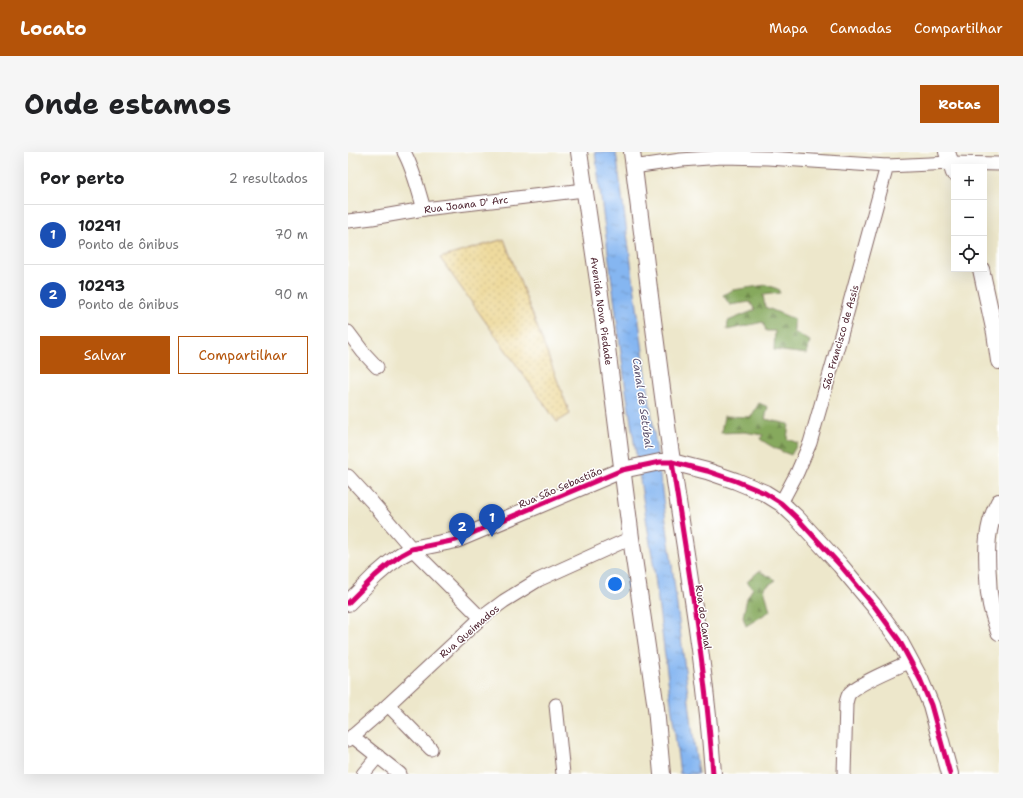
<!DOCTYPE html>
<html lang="pt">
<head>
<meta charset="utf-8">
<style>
	body { margin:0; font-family:"Shantell Sans",sans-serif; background:#f6f6f6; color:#202124 }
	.controls { position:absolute; right:12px; top:12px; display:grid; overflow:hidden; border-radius:0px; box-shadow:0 4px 16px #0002 }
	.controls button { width:36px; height:36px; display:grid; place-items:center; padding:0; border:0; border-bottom:1px solid #e0e0e0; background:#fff; color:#202124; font:20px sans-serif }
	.you { position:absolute; left:267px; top:432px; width:14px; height:14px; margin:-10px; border:3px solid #fff; border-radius:50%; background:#1a73e8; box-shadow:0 0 0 6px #1a73e833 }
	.badge { display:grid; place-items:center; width:26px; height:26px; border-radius:50%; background:#b45309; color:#fff; font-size:13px; font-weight:700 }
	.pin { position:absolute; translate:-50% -33px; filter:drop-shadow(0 1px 2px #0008) }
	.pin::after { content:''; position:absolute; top:21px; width:14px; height:12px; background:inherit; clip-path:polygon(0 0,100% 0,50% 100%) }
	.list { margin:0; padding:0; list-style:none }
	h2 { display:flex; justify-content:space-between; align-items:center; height:52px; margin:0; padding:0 16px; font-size:17px }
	h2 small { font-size:13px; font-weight:400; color:#757577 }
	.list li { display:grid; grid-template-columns:26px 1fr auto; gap:12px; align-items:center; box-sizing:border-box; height:60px; padding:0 16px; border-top:1px solid #e0e0e0 }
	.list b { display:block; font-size:15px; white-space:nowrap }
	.list p { margin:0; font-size:13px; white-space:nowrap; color:#757577 }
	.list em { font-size:13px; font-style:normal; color:#757577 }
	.actions { display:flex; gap:8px; padding:12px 16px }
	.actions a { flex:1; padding:9px 0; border:1px solid #b45309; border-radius:0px; text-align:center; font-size:14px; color:#b45309 }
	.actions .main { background:#b45309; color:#fff }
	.icon { flex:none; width:22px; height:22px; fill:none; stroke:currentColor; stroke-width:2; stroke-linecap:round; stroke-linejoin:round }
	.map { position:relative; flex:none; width:651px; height:622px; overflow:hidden; border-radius:0px }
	header { display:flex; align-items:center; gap:24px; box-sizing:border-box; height:56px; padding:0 20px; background:#b45309; color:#fff }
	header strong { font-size:19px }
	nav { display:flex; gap:22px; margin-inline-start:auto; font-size:14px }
	.intro { display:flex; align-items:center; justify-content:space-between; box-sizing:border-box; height:96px; padding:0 24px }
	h1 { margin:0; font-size:28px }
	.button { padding:10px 18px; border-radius:0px; background:#b45309; color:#fff; font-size:14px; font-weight:700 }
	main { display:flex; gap:24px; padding:0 24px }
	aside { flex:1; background:#fff; border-radius:0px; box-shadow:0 4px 16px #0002 }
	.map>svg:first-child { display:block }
	.forest { fill:url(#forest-firs); stroke:#686444 }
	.sand { fill:url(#sand-dots); stroke:#9c7c64 }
	.water { fill:url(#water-ripples); stroke:#686a8e }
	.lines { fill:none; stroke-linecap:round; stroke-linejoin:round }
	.minor-casing { stroke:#836563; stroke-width:15 }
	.tertiary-casing { stroke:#836563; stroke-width:18 }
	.minor { stroke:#fff; stroke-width:13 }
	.tertiary { stroke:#fff; stroke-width:16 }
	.cycleway-casing { stroke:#fff; stroke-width:8 }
	.cycleway { stroke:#d6006c; stroke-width:5 }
	.labels { text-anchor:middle; stroke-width:3; stroke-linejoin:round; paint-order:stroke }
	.street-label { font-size:10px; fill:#4a1f2b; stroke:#fff }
	.water-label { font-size:11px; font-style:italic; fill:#5f5470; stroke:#fff }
</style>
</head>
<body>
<header>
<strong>Locato</strong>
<nav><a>Mapa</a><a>Camadas</a><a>Compartilhar</a></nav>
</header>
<div class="intro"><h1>Onde estamos</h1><a class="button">Rotas</a></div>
<main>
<aside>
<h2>Por perto<small>2 resultados</small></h2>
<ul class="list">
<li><span class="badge" style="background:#1a4fb4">1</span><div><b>10291</b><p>Ponto de ônibus</p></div><em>70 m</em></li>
<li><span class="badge" style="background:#1a4fb4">2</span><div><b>10293</b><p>Ponto de ônibus</p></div><em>90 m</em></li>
</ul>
<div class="actions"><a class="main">Salvar</a><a>Compartilhar</a></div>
</aside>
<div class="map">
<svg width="651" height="622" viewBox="0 0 651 622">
	<defs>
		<pattern id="forest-firs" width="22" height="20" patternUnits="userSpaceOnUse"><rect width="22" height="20" fill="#86a95d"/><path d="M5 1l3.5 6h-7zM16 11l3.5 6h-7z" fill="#70894d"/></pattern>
		<pattern id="sand-dots" width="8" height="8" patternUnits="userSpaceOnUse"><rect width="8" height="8" fill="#eeda9e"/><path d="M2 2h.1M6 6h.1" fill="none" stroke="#cebb88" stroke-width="1.8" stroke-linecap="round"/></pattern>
		<pattern id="water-ripples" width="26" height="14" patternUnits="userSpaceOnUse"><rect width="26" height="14" fill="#85b6f1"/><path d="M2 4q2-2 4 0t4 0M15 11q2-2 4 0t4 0" fill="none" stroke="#6f93c3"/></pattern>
	</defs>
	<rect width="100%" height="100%" fill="#fff"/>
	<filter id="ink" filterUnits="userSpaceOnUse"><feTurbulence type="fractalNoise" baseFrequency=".025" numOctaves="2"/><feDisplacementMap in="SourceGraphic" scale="8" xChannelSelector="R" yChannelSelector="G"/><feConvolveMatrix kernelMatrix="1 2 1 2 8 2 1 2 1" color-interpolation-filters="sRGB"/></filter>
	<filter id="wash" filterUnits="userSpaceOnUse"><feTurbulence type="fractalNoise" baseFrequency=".012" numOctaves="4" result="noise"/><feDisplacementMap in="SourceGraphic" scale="16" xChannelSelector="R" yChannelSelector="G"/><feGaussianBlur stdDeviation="0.9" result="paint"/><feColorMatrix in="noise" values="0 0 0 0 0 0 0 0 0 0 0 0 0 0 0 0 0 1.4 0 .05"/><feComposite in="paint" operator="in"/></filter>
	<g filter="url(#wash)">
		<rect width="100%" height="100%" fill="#ede7cb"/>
		<g class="forest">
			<path d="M418 133 430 137 432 141 415 143 417 155 446 167V180L462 189 459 202 426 198 427 179H418L415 170 379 178 380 169 407 158 402 150 382 153 375 143 385 138Z"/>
			<path d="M411 251 420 255 417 267 441 272 439 287 450 291 443 303C431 299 422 294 412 287L415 283 396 280 373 281 376 264 403 265Z"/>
			<path d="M411 419 428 428 416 436 422 459 398 474 395 465 399 446 405 436 399 430Z"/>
		</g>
		<path class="sand" d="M156 87 222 262 209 270 92 106Z"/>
		<path class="water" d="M247 0H268L323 405 350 622H332L305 410 278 239Z"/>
	</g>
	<g filter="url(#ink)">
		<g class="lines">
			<g class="minor-casing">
				<g id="minor">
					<path d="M56 0C66 18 70 38 76 57"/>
					<path d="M285 15 333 8 374 5 420 6 539 14 603 11 651 12"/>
					<path d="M0 69 24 66 76 57 236 38"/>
					<path d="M0 180 15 200 29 215"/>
					<path d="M0 324 23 349 64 397 133 466"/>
					<path d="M433 351 449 321 462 291 493 183 539 14"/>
					<path d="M40 553 83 597"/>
					<path d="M208 553 215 622"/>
					<path d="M4 584 52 622"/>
					<path d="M0 588 29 563 133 466 156 449 190 428 283 386"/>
					<path d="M15 622 30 604"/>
					<path d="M496 622 498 551C499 548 499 545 501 542 508 532 550 515 563 509"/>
				</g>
			</g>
			<g class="tertiary-casing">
				<g id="tertiary">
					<path d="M231 0 254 156 283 386 308 556 314 622"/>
					<path d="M284 0C297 103 309 206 324 309 339 413 358 517 365 622"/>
					<path d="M599 0 606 21"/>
					<path d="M633 117 647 181 651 209"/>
					<path d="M651 350C638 374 638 398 640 425 640 434 641 444 643 453 645 462 648 471 651 480"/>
					<path d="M0 451 27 424 41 412 53 403 64 397 108 388 274 318 312 310H324L359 319 388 329 417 341 433 351 448 365 492 413 527 455 551 488 572 527 583 553 602 622"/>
				</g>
			</g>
			<use href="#minor" class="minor"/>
			<use href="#tertiary" class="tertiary"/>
			<g class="cycleway-casing">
				<g id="cycleway">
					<path d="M324 310C340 414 358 518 365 622"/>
					<path d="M0 451 27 424 41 412 53 403 64 397 108 388 274 318 312 310H324L359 319 388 329 417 341 433 351 448 365 492 413 527 455 551 488 572 527 583 553 602 622"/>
				</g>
			</g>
			<use href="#cycleway" class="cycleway"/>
		</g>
	</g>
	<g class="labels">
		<g class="street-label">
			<text transform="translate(118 52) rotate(-7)" y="4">Rua Joana D' Arc</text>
			<text transform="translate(254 159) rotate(82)" y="4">Avenida Nova Piedade</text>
			<text transform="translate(492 185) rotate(-74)" y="4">São Francisco de Assis</text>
			<text transform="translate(212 335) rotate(-23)" y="4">Rua São Sebastião</text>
			<text transform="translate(356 465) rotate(82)" y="4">Rua do Canal</text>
			<text transform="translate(121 479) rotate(-41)" y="4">Rua Queimados</text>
		</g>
		<g class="water-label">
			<text transform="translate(295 251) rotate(82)" y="4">Canal de Setúbal</text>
		</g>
	</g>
</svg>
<div class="controls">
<button>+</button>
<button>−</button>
<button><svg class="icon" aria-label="locate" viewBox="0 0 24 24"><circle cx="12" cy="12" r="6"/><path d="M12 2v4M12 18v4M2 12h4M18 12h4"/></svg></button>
</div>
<div class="you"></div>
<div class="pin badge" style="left:144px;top:385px;background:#1a4fb4">1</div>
<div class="pin badge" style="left:114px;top:394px;background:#1a4fb4">2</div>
</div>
</main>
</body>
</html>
